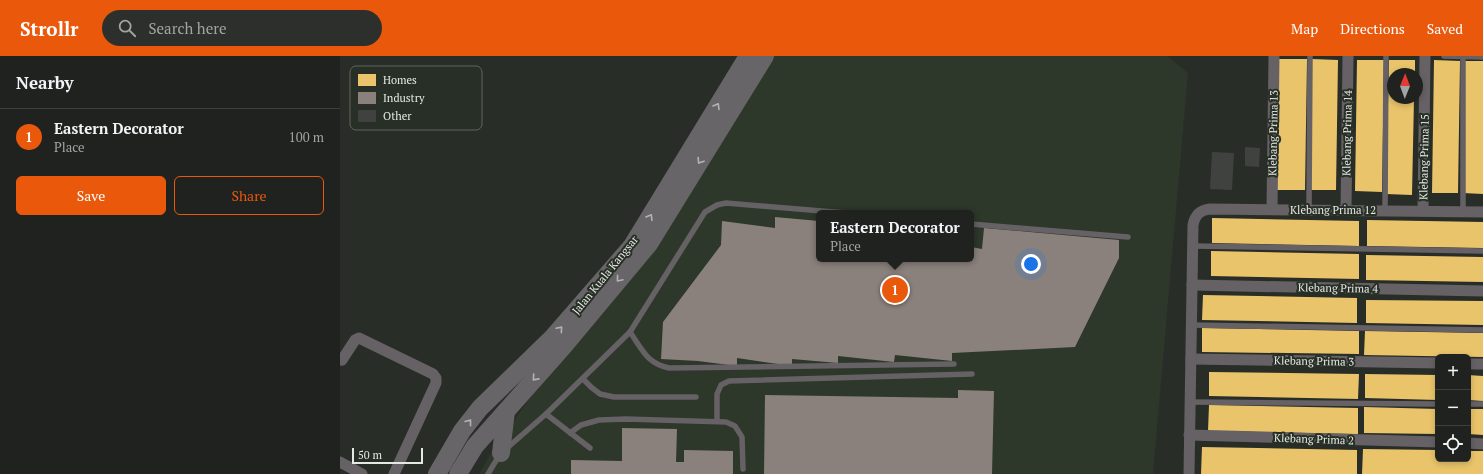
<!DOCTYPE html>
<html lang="en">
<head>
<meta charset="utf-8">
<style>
	body { margin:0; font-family:"PT Serif",serif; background:#2c2f2b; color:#f1f3f6 }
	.controls { position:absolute; right:12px; bottom:12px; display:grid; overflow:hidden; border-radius:6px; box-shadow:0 2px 6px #0003 }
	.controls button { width:36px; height:36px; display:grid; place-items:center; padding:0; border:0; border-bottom:1px solid #3c3f3c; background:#1f221e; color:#f1f3f6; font:20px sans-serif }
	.compass { position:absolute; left:1047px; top:12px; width:36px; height:36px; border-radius:50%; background:#1f221e; box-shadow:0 2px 6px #0003; rotate:1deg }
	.scale { position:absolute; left:12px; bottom:10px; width:71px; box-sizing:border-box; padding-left:4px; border:2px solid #e4e9e3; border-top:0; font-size:11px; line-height:14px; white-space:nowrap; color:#e4e9e3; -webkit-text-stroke:3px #282f26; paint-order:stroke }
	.you { position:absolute; left:691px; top:208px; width:14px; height:14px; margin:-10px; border:3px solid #fff; border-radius:50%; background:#1a73e8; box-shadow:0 0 0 6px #1a73e833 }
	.badge { display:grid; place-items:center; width:26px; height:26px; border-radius:50%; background:#ea580c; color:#fff; font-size:13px; font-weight:700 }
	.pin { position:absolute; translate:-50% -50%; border:2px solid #fff; box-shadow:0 1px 4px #0006 }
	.popup { position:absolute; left:476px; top:154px; width:158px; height:52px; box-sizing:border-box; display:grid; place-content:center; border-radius:6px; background:#1f221e; filter:drop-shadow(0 1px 3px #0005); font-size:13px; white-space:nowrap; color:#a1a4a4 }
	.popup b { font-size:15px; color:#f1f3f6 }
	.popup::after { content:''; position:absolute; left:50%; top:100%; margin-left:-8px; border:8px solid transparent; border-top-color:#1f221e }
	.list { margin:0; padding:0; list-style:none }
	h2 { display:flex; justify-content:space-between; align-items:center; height:52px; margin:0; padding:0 16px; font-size:17px }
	h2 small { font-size:13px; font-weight:400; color:#a1a4a4 }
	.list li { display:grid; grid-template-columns:26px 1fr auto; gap:12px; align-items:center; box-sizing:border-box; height:56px; padding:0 16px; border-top:1px solid #3c3f3c }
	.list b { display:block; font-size:15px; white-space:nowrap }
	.list p { margin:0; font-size:13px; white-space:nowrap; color:#a1a4a4 }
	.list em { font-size:13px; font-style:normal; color:#a1a4a4 }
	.actions { display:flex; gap:8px; padding:12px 16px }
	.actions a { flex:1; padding:9px 0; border:1px solid #ea580c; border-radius:6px; text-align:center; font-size:14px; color:#ea580c }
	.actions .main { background:#ea580c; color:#fff }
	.icon { flex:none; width:22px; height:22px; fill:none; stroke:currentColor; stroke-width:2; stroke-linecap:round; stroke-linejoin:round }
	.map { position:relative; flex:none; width:1143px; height:418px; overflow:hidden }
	header { display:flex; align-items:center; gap:24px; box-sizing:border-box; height:56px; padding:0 20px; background:#ea580c; color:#fff }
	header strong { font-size:19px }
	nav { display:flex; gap:22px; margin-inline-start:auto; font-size:14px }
	.search { width:280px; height:36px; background:#2c2f2b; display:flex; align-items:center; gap:10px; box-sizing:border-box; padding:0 14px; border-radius:22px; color:#a1a4a4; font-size:15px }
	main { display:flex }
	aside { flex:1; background:#1f221e }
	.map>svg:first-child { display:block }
	.built { fill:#2d372a; fill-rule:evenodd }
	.homes { fill:#e9c46a }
	.industry { fill:#8a817c }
	.building { fill:#3f423e }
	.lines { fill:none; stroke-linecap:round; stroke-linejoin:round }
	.service { stroke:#656164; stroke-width:5.5 }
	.minor { stroke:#656164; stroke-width:11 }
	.trunk { stroke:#686568; stroke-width:18 }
	.oneway { stroke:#b2b4b2 }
	.labels { text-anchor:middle; stroke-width:4; stroke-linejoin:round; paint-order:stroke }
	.street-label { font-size:11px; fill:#e4e9e3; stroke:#282f26 }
	.key { fill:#282f26; stroke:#60675f; stroke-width:1 }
	.key-label { font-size:11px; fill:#e4e9e3 }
</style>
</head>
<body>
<header>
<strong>Strollr</strong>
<div class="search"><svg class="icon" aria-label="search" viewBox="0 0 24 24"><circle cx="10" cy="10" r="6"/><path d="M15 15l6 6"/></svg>Search here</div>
<nav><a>Map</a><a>Directions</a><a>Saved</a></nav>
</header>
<main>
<aside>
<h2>Nearby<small></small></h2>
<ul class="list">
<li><span class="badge">1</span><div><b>Eastern Decorator</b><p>Place</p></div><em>100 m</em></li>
</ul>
<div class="actions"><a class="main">Save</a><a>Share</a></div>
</aside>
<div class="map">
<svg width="1143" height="418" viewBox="0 0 1143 418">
	<rect width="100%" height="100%" fill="#292d28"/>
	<path class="built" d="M433 0H827L848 17 813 418H139L151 397ZM479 157H631V203H479Z"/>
	<g class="homes">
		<path d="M939 3H967L965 134H937Z"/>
		<path d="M972 3 998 4 996 134H970Z"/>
		<path d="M1017 4H1044L1042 136 1015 135Z"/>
		<path d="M1049 4H1075V18H1053V42H1074L1072 139 1046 138Z"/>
		<path d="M1094 4 1120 5 1118 137H1092Z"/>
		<path d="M1125 5H1143V138L1123 137Z"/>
		<path d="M872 162 1019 165V190L872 187Z"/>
		<path d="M1027 164 1143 166V192L1027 190Z"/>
		<path d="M871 195 1019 198V223L871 220Z"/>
		<path d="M1026 199 1143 201V226L1026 224Z"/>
		<path d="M863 239 1017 242V267L862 264Z"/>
		<path d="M1026 244 1143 245V269L1026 267Z"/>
		<path d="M862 272 1019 275V298L862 296Z"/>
		<path d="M1025 275 1143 277V301L1024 299Z"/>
		<path d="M869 316 1019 318 1018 343 869 340Z"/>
		<path d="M1025 318 1098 319V344L1025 342Z"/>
		<path d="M1128 319 1143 320V345L1128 344Z"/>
		<path d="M869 349 1018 352V378L868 375Z"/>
		<path d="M1024 351 1098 353V378L1024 377Z"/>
		<path d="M1128 353H1143V379L1128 378Z"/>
		<path d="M862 391 1017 394V418H861Z"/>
		<path d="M1023 393 1098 394V403H1128V395H1143V418H1022Z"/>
	</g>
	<g class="industry">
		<path d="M435 161 479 165V203H631V191L642 193 644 172 779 184V202L735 291 612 297V305L555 299 554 306 498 300V307L452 303V310L397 302V310L358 305 321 303 323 266 381 189 382 165 435 172Z"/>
		<path d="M618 334 654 335 652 418H424L425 339 618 342Z"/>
		<path d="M282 372 337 373 336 406H344V394L393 395V418H231V404L282 405Z"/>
	</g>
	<g class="building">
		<path d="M905 91 920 92 919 111 905 110Z"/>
		<path d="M872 96 894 97 892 134 870 133Z"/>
	</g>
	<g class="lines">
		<g class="service">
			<path d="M1104 0 1143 1"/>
			<path d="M1123 0V156"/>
			<path d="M969 153 970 0"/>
			<path d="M1045 154 1046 0"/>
			<path d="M631 168 788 181"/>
			<path d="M853 190 1143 195"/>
			<path d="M851 269 1143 274"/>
			<path d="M290 276C302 293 307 308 329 312L614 308"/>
			<path d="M243 323 251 331 260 338 274 341H356"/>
			<path d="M850 346 1098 348"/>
			<path d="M1128 348H1143"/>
			<path d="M206 358 250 392"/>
			<path d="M377 365V338L381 329 389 325 632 318"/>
			<path d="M230 377 241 369 259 364 286 363 386 366 395 370 402 381 403 413"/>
			<path d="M167 392 206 358 290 276 365 156 377 149 386 147 506 157"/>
			<path d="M148 418 160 398"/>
		</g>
		<g class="minor">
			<path d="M932 153 934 0"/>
			<path d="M1006 153 1008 0"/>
			<path d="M1083 155 1085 0"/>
			<path d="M852 229 1143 235"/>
			<path d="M0 303 2 304 15 284 19 282 93 318 96 322V327L54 418"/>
			<path d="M851 303 1098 307"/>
			<path d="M1128 308H1143"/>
			<path d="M849 379 1098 386"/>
			<path d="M1128 387 1143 388"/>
			<path d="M0 406 22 418"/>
			<path d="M849 418 853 169C855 159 860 154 870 153L1143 156"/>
		</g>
		<g class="trunk">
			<path d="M161 397 166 355"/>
			<path d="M97 418 122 375 140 352 213 281 292 190 408 0"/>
			<path d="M118 418 135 390 223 291 309 188 425 0"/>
		</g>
	</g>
	<defs><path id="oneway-chevron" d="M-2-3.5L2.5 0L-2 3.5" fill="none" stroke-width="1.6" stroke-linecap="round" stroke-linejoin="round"/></defs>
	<g class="oneway">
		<use href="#oneway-chevron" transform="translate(377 50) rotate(-59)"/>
		<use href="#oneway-chevron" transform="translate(360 105) rotate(122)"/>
		<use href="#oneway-chevron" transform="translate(310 161) rotate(-59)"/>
		<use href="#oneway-chevron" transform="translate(279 223) rotate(130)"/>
		<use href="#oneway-chevron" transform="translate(220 273) rotate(-49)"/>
		<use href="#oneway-chevron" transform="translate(195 322) rotate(132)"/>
		<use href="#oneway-chevron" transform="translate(129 366) rotate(-52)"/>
	</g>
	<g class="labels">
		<g class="street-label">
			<text transform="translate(933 77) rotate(-89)" y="4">Klebang Prima 13</text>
			<text transform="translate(1007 77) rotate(-89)" y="4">Klebang Prima 14</text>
			<text transform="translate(1084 101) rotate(-89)" y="4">Klebang Prima 15</text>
			<text x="993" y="158">Klebang Prima 12</text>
			<text transform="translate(265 219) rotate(-51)" y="4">Jalan Kuala Kangsar</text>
			<text transform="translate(998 232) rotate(1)" y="4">Klebang Prima 4</text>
			<text transform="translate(974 305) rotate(1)" y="4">Klebang Prima 3</text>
			<text transform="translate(974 383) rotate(2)" y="4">Klebang Prima 2</text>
		</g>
	</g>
	<rect x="10" y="10" width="132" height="64" rx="6" class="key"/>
	<rect x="18" y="18" width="18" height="12" fill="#e9c46a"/>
	<rect x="18" y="36" width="18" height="12" fill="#8a817c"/>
	<rect x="18" y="54" width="18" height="12" fill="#3f423e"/>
	<g class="key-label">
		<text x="43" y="28">Homes</text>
		<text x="43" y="46">Industry</text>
		<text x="43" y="64">Other</text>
	</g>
</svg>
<div class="controls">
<button>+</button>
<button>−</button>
<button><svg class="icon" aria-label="locate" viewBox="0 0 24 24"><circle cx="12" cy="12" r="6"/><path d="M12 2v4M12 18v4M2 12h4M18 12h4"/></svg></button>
</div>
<svg class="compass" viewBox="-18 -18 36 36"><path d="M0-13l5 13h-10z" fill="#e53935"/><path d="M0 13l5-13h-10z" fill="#a1a4a4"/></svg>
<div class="scale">50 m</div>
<div class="you"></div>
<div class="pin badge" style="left:555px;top:234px">1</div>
<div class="popup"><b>Eastern Decorator</b>Place</div>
</div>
</main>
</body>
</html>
